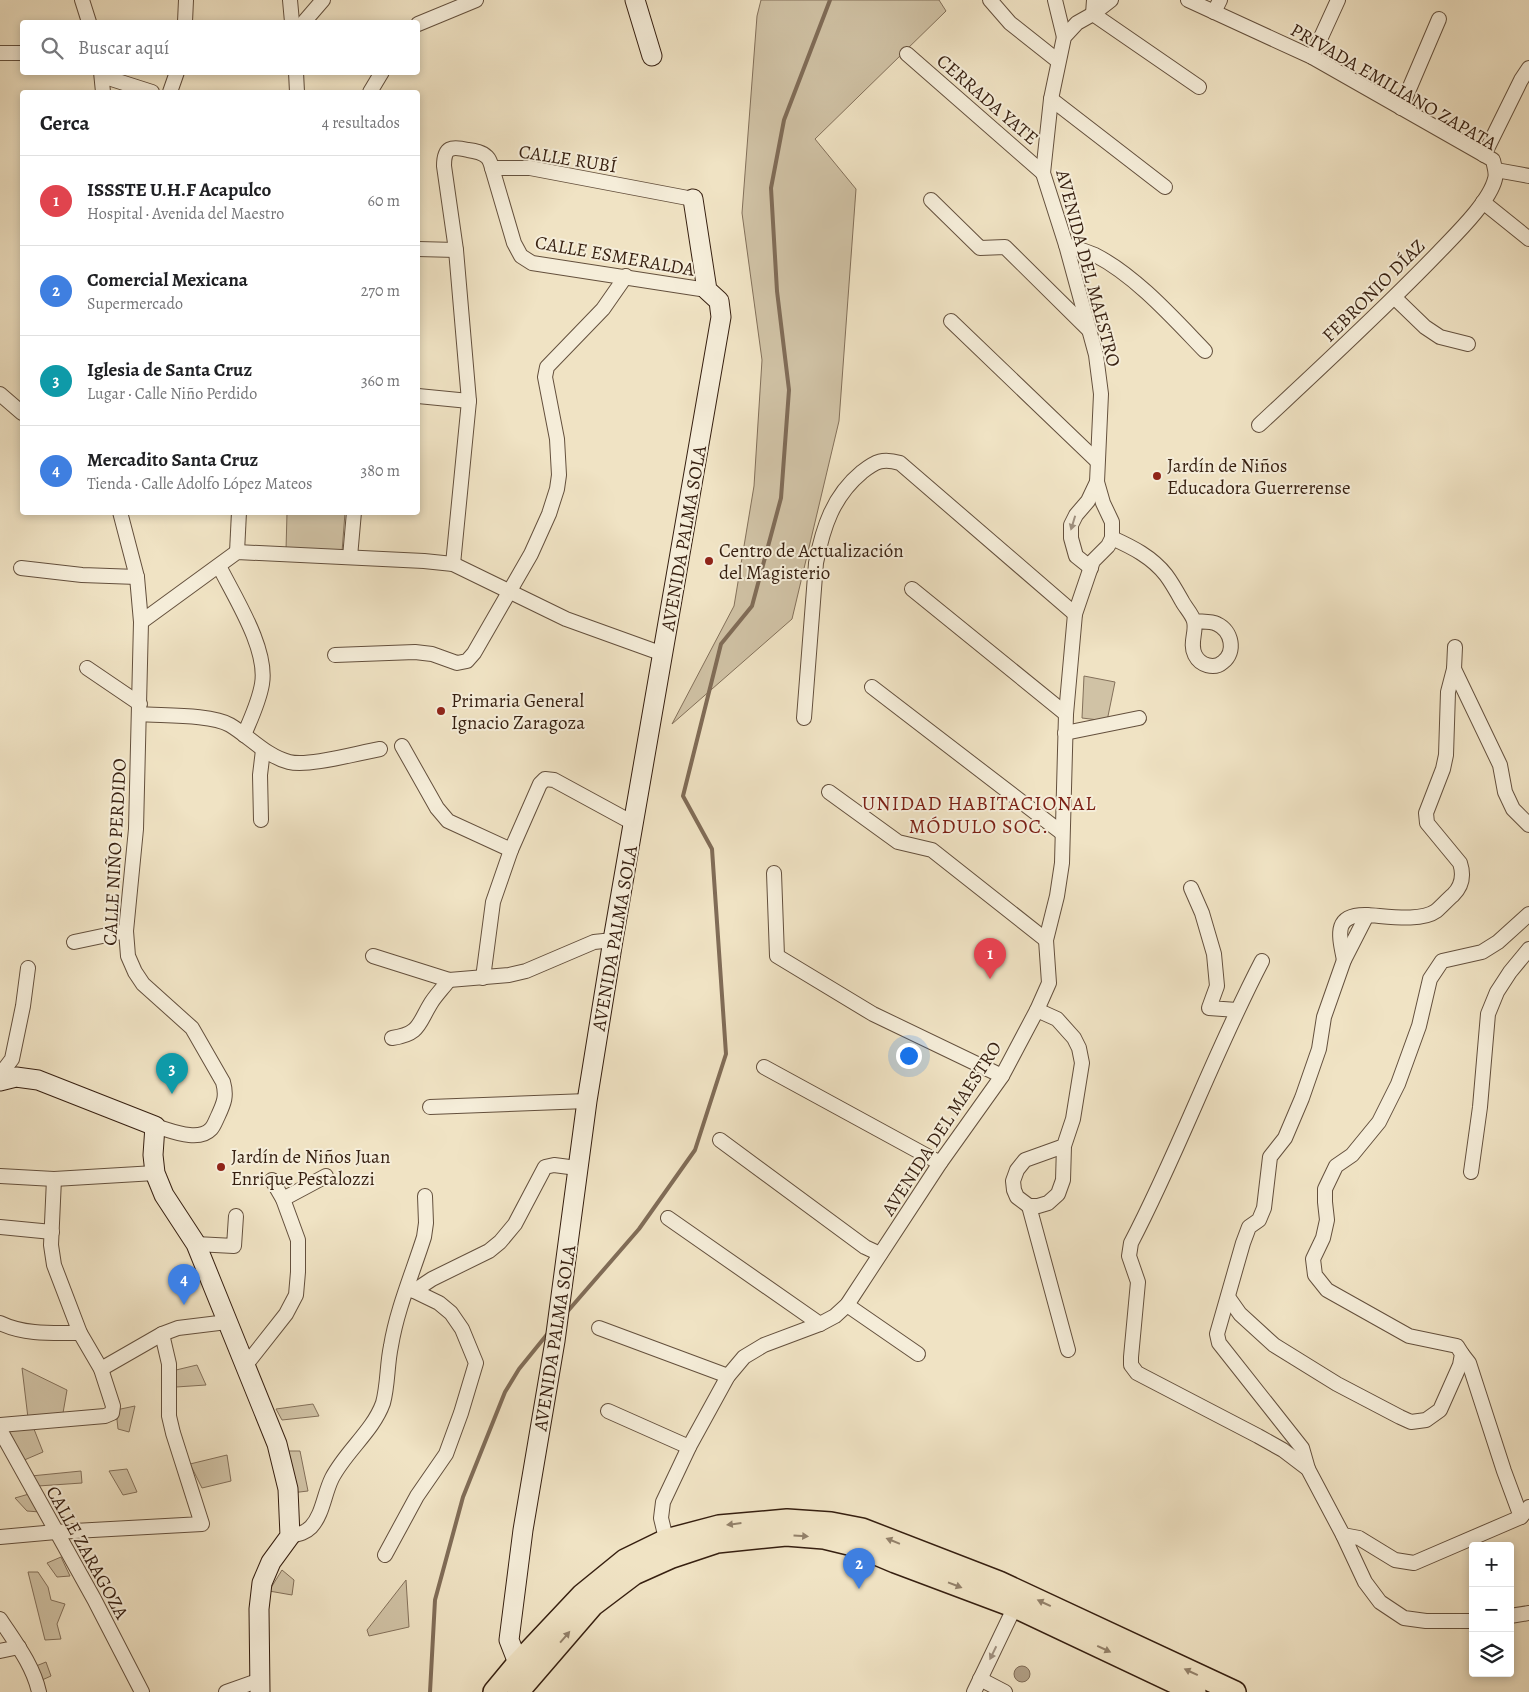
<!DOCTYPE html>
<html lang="es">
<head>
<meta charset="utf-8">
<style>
	body { margin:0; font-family:Alegreya,serif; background:#f2f2f2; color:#202124 }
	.controls { position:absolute; right:15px; bottom:15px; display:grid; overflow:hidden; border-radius:5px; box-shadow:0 2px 8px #0003 }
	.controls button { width:45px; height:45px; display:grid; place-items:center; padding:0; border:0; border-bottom:1px solid #e0e0e0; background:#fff; color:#202124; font:25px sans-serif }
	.you { position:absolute; left:908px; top:1055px; width:18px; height:18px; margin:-12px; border:4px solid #fff; border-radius:50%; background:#1a73e8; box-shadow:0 0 0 8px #1a73e833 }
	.badge { display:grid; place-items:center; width:32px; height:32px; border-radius:50%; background:#b45309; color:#fff; font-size:16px; font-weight:700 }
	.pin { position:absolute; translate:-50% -41px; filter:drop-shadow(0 1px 2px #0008) }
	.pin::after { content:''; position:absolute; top:26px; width:18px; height:15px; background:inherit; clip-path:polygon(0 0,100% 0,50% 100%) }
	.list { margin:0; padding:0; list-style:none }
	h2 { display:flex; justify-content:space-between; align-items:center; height:65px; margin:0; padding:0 20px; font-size:21px }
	h2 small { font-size:16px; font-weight:400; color:#757577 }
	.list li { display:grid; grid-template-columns:32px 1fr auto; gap:15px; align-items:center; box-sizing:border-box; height:90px; padding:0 20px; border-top:1px solid #e0e0e0 }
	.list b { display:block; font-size:19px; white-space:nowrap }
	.list p { margin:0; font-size:16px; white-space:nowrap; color:#757577 }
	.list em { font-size:16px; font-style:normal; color:#757577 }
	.icon { flex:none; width:28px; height:28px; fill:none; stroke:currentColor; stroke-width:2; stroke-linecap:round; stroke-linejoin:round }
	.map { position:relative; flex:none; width:1529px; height:1692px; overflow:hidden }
	.search { position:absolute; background:#fff; box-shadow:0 2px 8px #0003; left:20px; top:20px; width:400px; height:55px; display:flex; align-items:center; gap:12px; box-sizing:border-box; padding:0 18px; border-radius:5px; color:#757577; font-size:19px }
	.panel { position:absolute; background:#fff; box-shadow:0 2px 8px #0003; left:20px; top:90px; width:400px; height:425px; border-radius:5px }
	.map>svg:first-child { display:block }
	.green { fill:#d0c2a5; stroke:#83705a }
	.water { fill:#b1a087; stroke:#806c57 }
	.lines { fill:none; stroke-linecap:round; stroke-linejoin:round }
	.stream { stroke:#806c57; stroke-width:4 }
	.street-casing { stroke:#64503d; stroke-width:16 }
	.secondary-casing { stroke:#361f10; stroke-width:21 }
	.primary-casing { stroke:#361f10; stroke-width:24 }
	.street { stroke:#f5edd9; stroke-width:14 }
	.secondary { stroke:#f5edd9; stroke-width:19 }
	.primary { stroke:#f0e3c4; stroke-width:21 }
	.oneway { fill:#9f907f }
	.oneway2 { fill:#93816a }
	.poi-dot { fill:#8f2418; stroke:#f5edd9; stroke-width:2 }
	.labels { text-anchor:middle; stroke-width:4; stroke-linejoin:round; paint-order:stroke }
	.street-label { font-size:19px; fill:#361f10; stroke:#f5edd9 }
	.poi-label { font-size:19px; fill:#361f10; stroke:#f5edd9; text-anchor:start }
	.neighbourhood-label { font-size:20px; letter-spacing:1px; fill:#7a1f14; stroke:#f5edd9 }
</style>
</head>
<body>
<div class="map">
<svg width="1529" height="1692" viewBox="0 0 1529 1692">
	<rect width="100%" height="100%" fill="#f0e3c4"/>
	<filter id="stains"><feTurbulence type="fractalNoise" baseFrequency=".004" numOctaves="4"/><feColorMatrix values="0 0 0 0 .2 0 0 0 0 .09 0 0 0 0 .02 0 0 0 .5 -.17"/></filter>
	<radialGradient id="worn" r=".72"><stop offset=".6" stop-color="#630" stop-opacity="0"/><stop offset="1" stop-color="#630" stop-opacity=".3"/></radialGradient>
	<g class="green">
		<path d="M761 0H939L946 11 815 139 856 189 839 421 792 619 672 724 734 606 754 486 762 360 742 213 757 16Z"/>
		<path d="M287 513H345L342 552 286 550Z"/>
		<path d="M1084 676 1115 682 1107 721 1082 718Z"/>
		<path d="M197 1365 206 1385 176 1387V1370Z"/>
		<path d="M22 1368 67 1390 63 1413 28 1418Z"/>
		<path d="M313 1404 319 1416 282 1420 276 1409Z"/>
		<path d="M135 1406 129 1432 118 1429 116 1410Z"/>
		<path d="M32 1424 43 1452 22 1461 8 1432Z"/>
		<path d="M282 1451H300L308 1491 291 1493Z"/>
		<path d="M227 1455 231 1481 202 1488 190 1464Z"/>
		<path d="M127 1469 137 1492 123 1495 109 1471Z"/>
		<path d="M81 1471 82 1483 38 1486 31 1476Z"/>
		<path d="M29 1494 40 1512 27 1511 15 1498Z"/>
		<path d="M61 1557 70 1576 57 1577 47 1563Z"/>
		<path d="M282 1570 294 1580 292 1595 269 1591Z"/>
		<path d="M28 1572H38L48 1587 51 1600 65 1604 57 1624 61 1639 45 1640Z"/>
		<path d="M406 1580 409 1627 369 1636 367 1630Z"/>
		<path d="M46 1662 51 1676 42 1680 36 1666Z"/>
	</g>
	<circle class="water" cx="1022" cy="1674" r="8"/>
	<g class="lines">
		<g class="stream">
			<path d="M567 1312 639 1229 695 1150 726 1054 712 849 683 796 721 644 752 606 781 498 789 390 777 291 771 188 784 120 830 0"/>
			<path d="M430 1692 435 1600 463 1497 505 1392 519 1369 549 1332"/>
		</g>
		<g class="street-casing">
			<g id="street">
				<path d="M82 0 89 22"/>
				<path d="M290 0 292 22"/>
				<path d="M990 0 1010 23 1058 61"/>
				<path d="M1055 0 1064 37"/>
				<path d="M1094 0 1093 14 1199 87"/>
				<path d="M1188 0 1312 57 1493 160C1494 166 1497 173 1495 179 1489 203 1454 236 1437 254 1380 313 1319 369 1259 425"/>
				<path d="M1214 12 1220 0"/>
				<path d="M185 22 186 0"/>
				<path d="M304 22 323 0"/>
				<path d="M418 24 476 0"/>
				<path d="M0 53H22"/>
				<path d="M907 54 1043 173"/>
				<path d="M1312 57 1338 0"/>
				<path d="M101 72 103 92"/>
				<path d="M296 72 297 92"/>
				<path d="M102 76 152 92"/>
				<path d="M170 92 177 72"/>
				<path d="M370 92 382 72"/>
				<path d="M1051 99 1165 187"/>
				<path d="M1401 108 1439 19"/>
				<path d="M1484 155 1521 80 1529 68"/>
				<path d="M492 168 514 243 521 256 532 263 707 290"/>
				<path d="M1496 170 1529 176"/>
				<path d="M931 200 980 248 1005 247 1089 330"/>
				<path d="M1483 202 1529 239"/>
				<path d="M1066 245C1075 248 1086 251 1095 255 1136 276 1174 319 1205 351"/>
				<path d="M418 249 456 250"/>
				<path d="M1395 298 1425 327 1440 337 1468 344"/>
				<path d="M951 321 1097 461"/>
				<path d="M0 394 22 413"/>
				<path d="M418 396 469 401"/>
				<path d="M120 512 137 577 141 622 136 829 126 931 128 956 135 972 143 984 192 1028 223 1082C227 1096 224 1103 218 1116 216 1120 214 1126 211 1129 198 1143 170 1130 155 1126"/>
				<path d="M1112 538C1132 547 1152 557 1166 575 1172 583 1177 592 1182 601 1185 607 1192 614 1194 621 1197 632 1189 643 1195 655 1200 665 1214 670 1223 662 1236 652 1232 631 1217 624 1211 621 1201 622 1194 621"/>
				<path d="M237 552 239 512"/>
				<path d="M350 557 354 512"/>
				<path d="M453 564 469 401 456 250 444 166C444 147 451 146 468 150 475 151 482 152 487 157 490 160 491 164 492 168H530L693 199"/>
				<path d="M219 566C235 598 268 649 262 684 259 702 251 718 244 735"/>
				<path d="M21 568 82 575 137 577"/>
				<path d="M1091 568 1076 556 1071 538V525L1076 515 1088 501 1097 482"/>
				<path d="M912 589 1066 714"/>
				<path d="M141 622 237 552 424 561 453 564 566 619 663 654"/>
				<path d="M335 655 415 652 432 654 457 663 467 661 474 653 531 554 549 514 557 489 559 475 557 439 545 377 547 367 603 309 626 276"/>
				<path d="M87 668 140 704"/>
				<path d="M1454 669 1500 765 1505 792 1513 809 1529 825"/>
				<path d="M872 687 1062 833"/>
				<path d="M139 714C162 716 211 714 230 725 250 737 266 756 289 762 309 767 357 753 380 749"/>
				<path d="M804 718 816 563C823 527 833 496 862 472 876 461 883 458 900 463L1075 614"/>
				<path d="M1065 733 1139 718"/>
				<path d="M402 746 437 808 448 821 511 850"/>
				<path d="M829 792 898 842 932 850 1046 940"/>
				<path d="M261 820 260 775 263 750"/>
				<path d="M774 873 777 956 873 1014 1002 1076"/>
				<path d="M1191 888 1202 913 1214 954 1217 986 1209 1008 1237 1010"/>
				<path d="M74 942 126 931"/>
				<path d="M373 956 449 980 509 975 526 971 594 942 613 940"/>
				<path d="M1344 960C1339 935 1333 914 1367 915"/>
				<path d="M1262 961C1214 1053 1179 1151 1131 1243L1129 1256 1138 1282 1131 1357V1365L1137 1373 1258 1436 1283 1450 1308 1469 1343 1535 1365 1582 1380 1602 1404 1618 1426 1621H1473"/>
				<path d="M483 978 493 902 511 850 540 784 545 779 554 780 633 823"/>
				<path d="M1037 1010 1057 1019 1074 1038 1079 1048 1082 1063 1073 1119 1064 1146 1063 1180 1058 1194 1048 1203 1038 1206H1029L1017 1197 1014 1190 1013 1181 1017 1170 1025 1160 1064 1146"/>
				<path d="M392 1038C420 1034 418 1024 431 1003 436 995 443 988 449 980"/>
				<path d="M764 1067 940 1163"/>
				<path d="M0 1075 12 1059 23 1006 28 968"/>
				<path d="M430 1107 587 1101"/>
				<path d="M720 1140 865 1247 880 1254"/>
				<path d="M1471 1172 1480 1107 1488 1014 1497 992 1510 972 1529 949"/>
				<path d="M0 1176 54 1179 155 1173"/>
				<path d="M283 1199 326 1176"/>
				<path d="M1029 1206 1068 1350"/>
				<path d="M668 1218 820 1324"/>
				<path d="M0 1227 52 1232"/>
				<path d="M196 1244 234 1246 236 1216"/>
				<path d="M414 1291 432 1279 489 1251 500 1242 515 1224 545 1167 554 1165 577 1168"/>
				<path d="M1228 1297 1240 1314 1274 1345 1337 1384 1400 1417 1411 1422 1426 1420 1440 1410 1460 1365 1462 1354 1457 1346 1409 1336 1327 1290 1315 1275 1313 1259 1323 1238 1327 1220 1325 1202V1189L1336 1166 1352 1155 1379 1122 1398 1084 1419 1026 1430 979 1442 961 1482 952 1498 942 1529 914"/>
				<path d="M847 1305 918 1354"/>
				<path d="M0 1323C25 1335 53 1333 80 1333"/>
				<path d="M599 1328 728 1376"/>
				<path d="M1462 1354 1469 1363 1504 1471 1521 1517"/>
				<path d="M245 1366 286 1314 296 1295 298 1272V1240L283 1199 272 1180"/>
				<path d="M101 1369 162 1334 178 1328 227 1322"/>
				<path d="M608 1411 689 1447"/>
				<path d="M0 1425 105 1416 112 1413 113 1406 101 1369 80 1333 54 1265 51 1245 54 1179"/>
				<path d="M0 1430 94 1599 142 1692"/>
				<path d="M1308 1469 1302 1448 1219 1343 1217 1334 1243 1243 1249 1227 1259 1220 1264 1208 1270 1157 1285 1138 1302 1098 1319 1049 1324 1017 1344 960 1367 915C1386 916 1421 922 1436 911 1442 906 1447 900 1453 895 1462 886 1464 875 1460 863L1427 823 1426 813 1443 769 1446 755 1448 692 1454 669 1455 647"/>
				<path d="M1343 1535 1359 1538 1395 1560 1414 1563 1521 1517 1529 1507"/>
				<path d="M290 1536C299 1534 305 1533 311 1527 323 1514 324 1494 332 1478 346 1451 373 1431 383 1403 388 1385 387 1364 391 1346 397 1309 413 1272 424 1237L426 1223 425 1196"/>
				<path d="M0 1537 56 1532 202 1524 173 1433 169 1416V1364L162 1334"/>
				<path d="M668 1547 661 1518 663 1502 689 1447 728 1376 744 1357 764 1345 820 1324 835 1316 847 1305 940 1163 1002 1076 1037 1010 1049 983 1046 940 1057 896 1062 863 1066 714 1075 614 1093 561 1108 546 1112 538V522L1103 503 1097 482 1101 394 1096 355 1066 245 1043 173 1051 99 1064 37 1077 23 1093 14 1111 0"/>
				<path d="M385 1555 417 1496 446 1454 461 1413 476 1363 462 1329 451 1313 439 1303 408 1288"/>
				<path d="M1510 1616 1529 1613"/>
				<path d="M0 1619C15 1642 33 1665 39 1692"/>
				<path d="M0 1651 19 1647"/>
				<path d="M980 1679 1005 1692"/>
				<path d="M226 1692 260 1680"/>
				<path d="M974 1692 1018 1600"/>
			</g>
		</g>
		<g class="secondary-casing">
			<g id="secondary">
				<path d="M635 0 652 56"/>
				<path d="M0 1081 16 1077 38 1080 155 1126 153 1155 155 1173 164 1195 196 1244 277 1444 288 1489 290 1536 271 1562 262 1583 259 1609 260 1692"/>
				<path d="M528 1670 518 1663 509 1640 523 1530 555 1341 587 1101 613 940 721 317 719 301 707 290 693 199"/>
			</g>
		</g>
		<g class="primary-casing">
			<g id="primary">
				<path d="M494 1692 518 1663 582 1595 625 1560 666 1540 719 1526 787 1520 831 1523 862 1529 999 1582 1235 1692"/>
				<path d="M518 1692 593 1605 634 1574 672 1557 717 1542 786 1535 824 1538 857 1546 895 1562 1015 1607 1195 1692"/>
			</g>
		</g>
		<use href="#street" class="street"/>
		<use href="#secondary" class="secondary"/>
		<use href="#primary" class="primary"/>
	</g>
	<defs><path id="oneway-solid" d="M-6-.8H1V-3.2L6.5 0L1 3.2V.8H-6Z" transform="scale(1.25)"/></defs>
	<g class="oneway">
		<use href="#oneway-solid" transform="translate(1073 523) rotate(107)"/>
		<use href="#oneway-solid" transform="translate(993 1653) rotate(116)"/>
	</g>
	<g class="oneway2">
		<use href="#oneway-solid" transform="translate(734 1524) rotate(173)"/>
		<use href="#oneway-solid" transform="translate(801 1536) rotate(4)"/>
		<use href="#oneway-solid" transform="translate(893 1541) rotate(-158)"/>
		<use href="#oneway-solid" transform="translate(955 1585) rotate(21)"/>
		<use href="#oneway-solid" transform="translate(1044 1603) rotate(-155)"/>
		<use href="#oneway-solid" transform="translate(565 1637) rotate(-49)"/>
		<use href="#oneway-solid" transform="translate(1104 1649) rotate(25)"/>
		<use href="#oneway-solid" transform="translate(1191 1672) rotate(-155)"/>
	</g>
	<g class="poi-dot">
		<circle cx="1157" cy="476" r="5"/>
		<circle cx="709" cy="561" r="5"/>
		<circle cx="441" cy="711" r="5"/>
		<circle cx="221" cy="1167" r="5"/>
	</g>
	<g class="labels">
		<g class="street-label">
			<text transform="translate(1394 86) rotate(30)" y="7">PRIVADA EMILIANO ZAPATA</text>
			<text transform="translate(988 99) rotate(41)" y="7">CERRADA YATE</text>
			<text transform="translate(568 158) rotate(9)" y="7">CALLE RUBÍ</text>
			<text transform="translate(615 255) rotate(10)" y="7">CALLE ESMERALDA</text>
			<text transform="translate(1089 268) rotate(75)" y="7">AVENIDA DEL MAESTRO</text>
			<text transform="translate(1373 290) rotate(-45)" y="7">FEBRONIO DÍAZ</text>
			<text transform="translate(683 538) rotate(-80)" y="7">AVENIDA PALMA SOLA</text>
			<text transform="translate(114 852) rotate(-87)" y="7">CALLE NIÑO PERDIDO</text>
			<text transform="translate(614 938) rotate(-80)" y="7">AVENIDA PALMA SOLA</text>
			<text transform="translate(941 1128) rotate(-57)" y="7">AVENIDA DEL MAESTRO</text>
			<text transform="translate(554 1338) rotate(-81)" y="7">AVENIDA PALMA SOLA</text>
			<text transform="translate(88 1552) rotate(61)" y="7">CALLE ZARAGOZA</text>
		</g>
		<g class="poi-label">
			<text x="1167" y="472">Jardín de Niños<tspan x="1167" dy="22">Educadora Guerrerense</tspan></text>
			<text x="719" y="557">Centro de Actualización<tspan x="719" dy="22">del Magisterio</tspan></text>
			<text x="451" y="707">Primaria General<tspan x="451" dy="22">Ignacio Zaragoza</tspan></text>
			<text x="231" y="1163">Jardín de Niños Juan<tspan x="231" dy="22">Enrique Pestalozzi</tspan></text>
		</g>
		<g class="neighbourhood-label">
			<text x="979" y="810">UNIDAD HABITACIONAL<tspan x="979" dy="23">MÓDULO SOC.</tspan></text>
		</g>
	</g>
	<rect width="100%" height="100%" filter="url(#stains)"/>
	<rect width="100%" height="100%" fill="url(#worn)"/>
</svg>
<div class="controls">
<button>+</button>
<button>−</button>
<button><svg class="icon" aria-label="layers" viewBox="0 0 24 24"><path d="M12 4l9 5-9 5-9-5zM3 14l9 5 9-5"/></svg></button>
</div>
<div class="you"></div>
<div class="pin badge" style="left:990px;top:979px;background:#e0444e">1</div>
<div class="pin badge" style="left:859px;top:1589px;background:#3f7fe0">2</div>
<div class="pin badge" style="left:172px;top:1094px;background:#0f9aa8">3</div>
<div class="pin badge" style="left:184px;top:1305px;background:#3f7fe0">4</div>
<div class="search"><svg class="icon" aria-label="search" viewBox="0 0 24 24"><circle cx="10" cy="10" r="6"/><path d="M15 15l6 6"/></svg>Buscar aquí</div>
<section class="panel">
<h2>Cerca<small>4 resultados</small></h2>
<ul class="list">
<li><span class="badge" style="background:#e0444e">1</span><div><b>ISSSTE U.H.F Acapulco</b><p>Hospital · Avenida del Maestro</p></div><em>60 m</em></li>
<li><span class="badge" style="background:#3f7fe0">2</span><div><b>Comercial Mexicana</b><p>Supermercado</p></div><em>270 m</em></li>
<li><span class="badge" style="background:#0f9aa8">3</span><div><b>Iglesia de Santa Cruz</b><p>Lugar · Calle Niño Perdido</p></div><em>360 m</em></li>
<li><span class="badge" style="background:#3f7fe0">4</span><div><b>Mercadito Santa Cruz</b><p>Tienda · Calle Adolfo López Mateos</p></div><em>380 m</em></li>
</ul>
</section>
</div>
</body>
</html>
